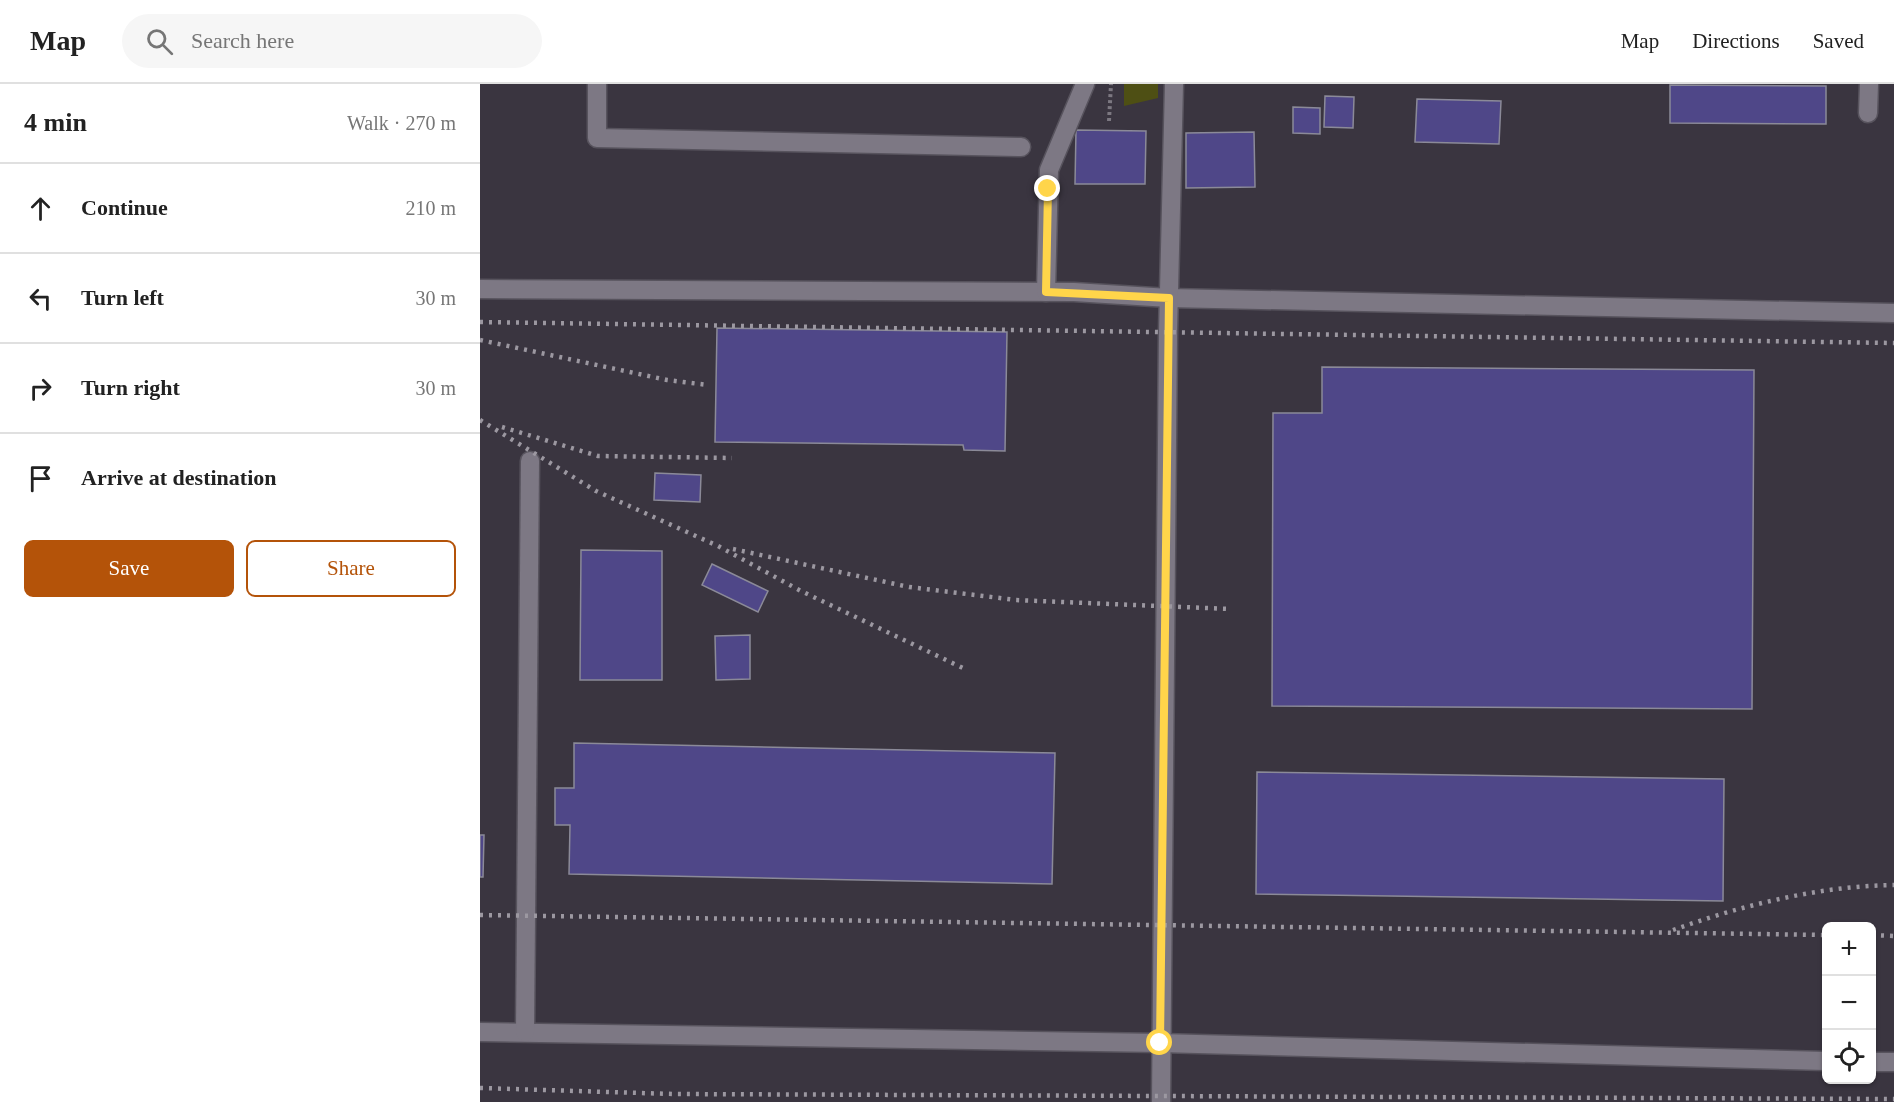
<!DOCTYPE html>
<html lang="en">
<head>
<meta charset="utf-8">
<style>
	body { margin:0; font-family:"Times New Roman",serif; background:#f6f6f6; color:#222 }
	.controls { position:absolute; right:18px; bottom:18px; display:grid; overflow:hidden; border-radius:9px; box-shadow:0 2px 4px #0004 }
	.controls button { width:54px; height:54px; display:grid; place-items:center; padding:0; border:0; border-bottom:2px solid #e0e0e0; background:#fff; color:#222; font:30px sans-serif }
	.stop { position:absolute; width:18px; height:18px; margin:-14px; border:4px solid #ffd54a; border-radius:50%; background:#fff }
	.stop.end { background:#ffd54a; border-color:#fff; box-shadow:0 2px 6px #0008 }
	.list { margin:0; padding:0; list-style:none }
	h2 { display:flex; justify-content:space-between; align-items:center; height:78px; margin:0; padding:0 24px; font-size:26px }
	h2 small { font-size:20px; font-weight:400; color:#767676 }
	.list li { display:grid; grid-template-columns:39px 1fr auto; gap:18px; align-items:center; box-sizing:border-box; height:90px; padding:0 24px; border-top:2px solid #e0e0e0 }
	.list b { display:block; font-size:22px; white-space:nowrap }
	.list em { font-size:20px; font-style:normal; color:#767676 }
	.actions { display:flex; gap:12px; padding:18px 24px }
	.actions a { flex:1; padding:14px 0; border:2px solid #b45309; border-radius:9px; text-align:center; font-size:21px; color:#b45309 }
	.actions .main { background:#b45309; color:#fff }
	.icon { flex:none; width:33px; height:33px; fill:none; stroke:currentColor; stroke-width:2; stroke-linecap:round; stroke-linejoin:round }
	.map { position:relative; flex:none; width:1414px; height:1018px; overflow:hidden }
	header { display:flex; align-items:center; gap:36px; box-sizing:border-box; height:84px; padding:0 30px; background:#fff; border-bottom:2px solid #e0e0e0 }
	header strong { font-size:28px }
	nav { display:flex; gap:33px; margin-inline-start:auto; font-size:21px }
	.search { width:420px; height:54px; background:#f6f6f6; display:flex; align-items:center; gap:15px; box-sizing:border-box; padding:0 21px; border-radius:33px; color:#767676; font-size:22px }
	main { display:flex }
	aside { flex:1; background:#fff }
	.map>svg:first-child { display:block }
	.green { fill:#4e4f14 }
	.building { fill:#4f4788; stroke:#8b8a98; stroke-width:1.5 }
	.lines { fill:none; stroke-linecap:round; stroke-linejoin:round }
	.minor-casing { stroke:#57535d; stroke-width:21 }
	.path { stroke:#7c7881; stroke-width:4; stroke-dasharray:3 3; stroke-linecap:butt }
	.minor { stroke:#7d7884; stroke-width:18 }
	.rail { stroke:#9c98a1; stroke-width:4.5; stroke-dasharray:3 6; stroke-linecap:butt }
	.route { stroke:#ffd54a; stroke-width:8 }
</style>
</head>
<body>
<header>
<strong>Map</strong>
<div class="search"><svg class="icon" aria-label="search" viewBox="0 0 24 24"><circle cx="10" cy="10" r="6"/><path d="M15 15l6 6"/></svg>Search here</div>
<nav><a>Map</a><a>Directions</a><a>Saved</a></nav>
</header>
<main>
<aside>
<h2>4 min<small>Walk · 270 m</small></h2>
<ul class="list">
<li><svg class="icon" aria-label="ahead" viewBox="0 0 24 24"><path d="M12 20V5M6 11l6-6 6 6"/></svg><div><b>Continue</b></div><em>210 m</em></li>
<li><svg class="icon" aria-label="left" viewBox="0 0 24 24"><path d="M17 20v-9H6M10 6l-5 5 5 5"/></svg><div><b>Turn left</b></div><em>30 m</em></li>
<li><svg class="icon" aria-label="right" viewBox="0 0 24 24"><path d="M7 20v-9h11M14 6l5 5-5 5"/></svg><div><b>Turn right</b></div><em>30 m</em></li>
<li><svg class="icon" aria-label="arrive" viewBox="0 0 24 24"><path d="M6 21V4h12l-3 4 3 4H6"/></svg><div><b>Arrive at destination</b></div></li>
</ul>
<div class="actions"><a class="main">Save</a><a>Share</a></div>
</aside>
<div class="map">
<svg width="1414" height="1018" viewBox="0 0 1414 1018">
	<rect width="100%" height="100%" fill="#3a3540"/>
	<path class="green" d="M644 0H678V14L644 22Z"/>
	<g class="building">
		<path d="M1190 1 1346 2V40L1190 39Z"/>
		<path d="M845 12 874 13 873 44 844 43Z"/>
		<path d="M937 15 1021 17 1019 60 935 58Z"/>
		<path d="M813 23 840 24V50L813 49Z"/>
		<path d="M596 46 666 47 665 100H595Z"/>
		<path d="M774 48 775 103 706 104V49Z"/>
		<path d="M237 244 527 248 525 367 484 366 483 361 235 358Z"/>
		<path d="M842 283 1274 286 1272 625 792 622 793 329H842Z"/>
		<path d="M175 389 221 391 220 418 174 416Z"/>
		<path d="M101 466 182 467V596H100Z"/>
		<path d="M232 480 288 507 278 528 222 501Z"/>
		<path d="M270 551V595L236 596 235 552Z"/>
		<path d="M94 659 575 669 572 800 89 790 90 741H75V704H94Z"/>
		<path d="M777 688 1244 695 1243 817 776 810Z"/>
		<path d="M0 751H4L3 793H0Z"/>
	</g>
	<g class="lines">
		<g class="minor-casing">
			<g id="minor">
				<path d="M117 0V54L541 63"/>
				<path d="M1388 29 1389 0"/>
				<path d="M0 205 594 208 689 214 1414 229"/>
				<path d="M566 208 569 86 605 0"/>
				<path d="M0 948 680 959 1346 977"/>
				<path d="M45 948 50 377"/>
				<path d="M1392 978H1414"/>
				<path d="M681 1018 688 248 694 0"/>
			</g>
		</g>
		<path class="path" d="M629 37 631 0"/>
		<use href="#minor" class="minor"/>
		<g class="rail">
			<path d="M0 238 1414 259"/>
			<path d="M0 256 187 296 228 301"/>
			<path d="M0 336 116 407 238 462 321 507 485 585"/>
			<path d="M22 343 118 372 252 374"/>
			<path d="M253 465 429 503 536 516 750 525"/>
			<path d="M0 831 1346 851"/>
			<path d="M1193 846C1263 821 1339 802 1414 801"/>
			<path d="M1392 851 1414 852"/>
			<path d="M0 1004 193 1010 1414 1015"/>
		</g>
	</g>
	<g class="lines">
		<path class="route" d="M568 105 566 208 689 214 680 959"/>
	</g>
</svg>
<div class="controls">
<button>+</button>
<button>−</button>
<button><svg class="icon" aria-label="locate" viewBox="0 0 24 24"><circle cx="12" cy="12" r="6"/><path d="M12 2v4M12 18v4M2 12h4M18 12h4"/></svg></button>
</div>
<div class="stop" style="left:680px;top:959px"></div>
<div class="stop end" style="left:568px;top:105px"></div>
</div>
</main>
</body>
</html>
